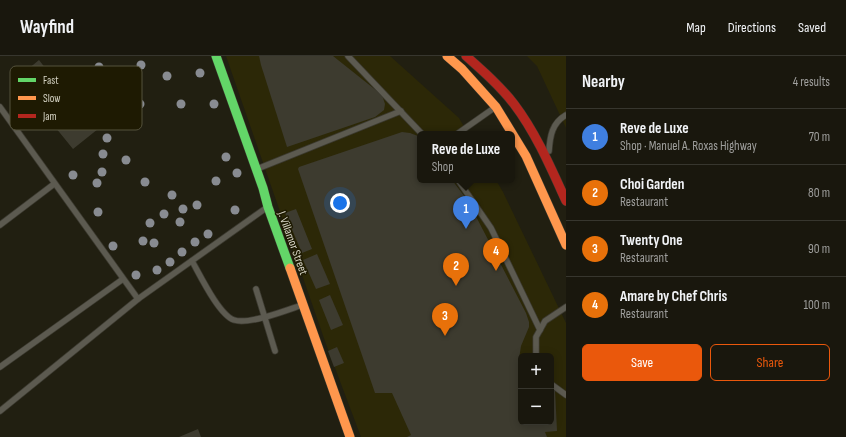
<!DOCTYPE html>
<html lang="en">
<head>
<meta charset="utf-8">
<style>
	body { margin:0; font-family:"Sofia Sans Condensed",sans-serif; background:#26241b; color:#f1f3f6 }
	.controls { position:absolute; right:12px; bottom:12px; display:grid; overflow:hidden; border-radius:6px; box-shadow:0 2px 10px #0003 }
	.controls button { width:36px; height:36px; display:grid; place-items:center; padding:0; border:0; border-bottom:1px solid #37362e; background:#19170d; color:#f1f3f6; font:20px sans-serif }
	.you { position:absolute; left:340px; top:147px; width:14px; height:14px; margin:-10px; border:3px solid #fff; border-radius:50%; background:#1a73e8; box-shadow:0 0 0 6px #1a73e833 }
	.badge { display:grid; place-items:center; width:26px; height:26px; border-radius:50%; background:#ea580c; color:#fff; font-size:13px; font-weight:700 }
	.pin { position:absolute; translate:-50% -33px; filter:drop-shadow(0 1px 2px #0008) }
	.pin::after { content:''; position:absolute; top:21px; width:14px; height:12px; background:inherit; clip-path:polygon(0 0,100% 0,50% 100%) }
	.popup { position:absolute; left:417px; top:75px; width:98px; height:52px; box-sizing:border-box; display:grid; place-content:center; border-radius:6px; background:#19170d; filter:drop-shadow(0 1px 3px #0005); font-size:13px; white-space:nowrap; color:#9f9f9d }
	.popup b { font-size:15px; color:#f1f3f6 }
	.popup::after { content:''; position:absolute; left:50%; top:100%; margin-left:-8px; border:8px solid transparent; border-top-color:#19170d }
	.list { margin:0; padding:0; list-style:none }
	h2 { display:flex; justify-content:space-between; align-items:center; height:52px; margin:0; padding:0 16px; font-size:17px }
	h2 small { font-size:13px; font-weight:400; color:#9f9f9d }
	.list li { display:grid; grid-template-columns:26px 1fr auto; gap:12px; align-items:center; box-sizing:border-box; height:56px; padding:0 16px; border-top:1px solid #37362e }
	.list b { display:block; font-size:15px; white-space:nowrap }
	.list p { margin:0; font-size:13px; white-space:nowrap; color:#9f9f9d }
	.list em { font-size:13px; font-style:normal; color:#9f9f9d }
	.actions { display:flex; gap:8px; padding:12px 16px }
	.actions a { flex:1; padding:9px 0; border:1px solid #ea580c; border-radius:6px; text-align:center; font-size:14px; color:#ea580c }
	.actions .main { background:#ea580c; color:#fff }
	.map { position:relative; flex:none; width:566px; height:381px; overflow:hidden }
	header { display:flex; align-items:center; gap:24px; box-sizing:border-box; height:56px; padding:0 20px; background:#19170d; border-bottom:1px solid #37362e }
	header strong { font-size:19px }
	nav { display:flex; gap:22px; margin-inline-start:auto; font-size:14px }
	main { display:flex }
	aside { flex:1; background:#19170d }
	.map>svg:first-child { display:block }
	.built { fill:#2c2807; fill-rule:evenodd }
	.building { fill:#3d3b2f }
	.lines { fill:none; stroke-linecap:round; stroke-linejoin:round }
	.lane-casing { stroke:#3c3a30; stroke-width:7 }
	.fast-casing { stroke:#3c3a30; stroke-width:10 }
	.slow-casing { stroke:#3c3a30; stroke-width:10 }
	.jam-casing { stroke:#3c3a30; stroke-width:10 }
	.lane { stroke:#5c5a50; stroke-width:5.5 }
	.fast { stroke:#63d668; stroke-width:9 }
	.slow { stroke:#ff974d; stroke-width:9 }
	.jam { stroke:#b3261e; stroke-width:9 }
	.tree { fill:#888b91 }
	.labels { text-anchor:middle; stroke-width:3; stroke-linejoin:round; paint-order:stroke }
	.street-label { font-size:12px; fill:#d6d4c5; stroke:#1e1a02 }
	.key { fill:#1e1a02; stroke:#55523c; stroke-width:1 }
	.key-label { font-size:11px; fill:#d6d4c5 }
</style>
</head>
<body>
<header>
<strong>Wayfind</strong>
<nav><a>Map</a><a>Directions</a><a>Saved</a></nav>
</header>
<main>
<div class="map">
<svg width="566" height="381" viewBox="0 0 566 381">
	<rect width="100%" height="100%" fill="#211f11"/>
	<g class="built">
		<path d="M226 0H390L459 62 468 78H420V124H496L503 136 566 267V381H361L326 288ZM521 300H551V366H521Z"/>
		<path d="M527 0H566V72L537 10Z"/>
	</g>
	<g class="building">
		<path d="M259 0H333L382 39 385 48 384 54 375 61 287 91 261 9Z"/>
		<path d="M39 4 56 26 66 18 86 43 78 49 98 73 73 93 16 23Z"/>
		<path d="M402 76 410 77 418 80 420 83V124H452L468 145 526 257 529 266V271L521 290 519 303 521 313V366H551V333H555L557 375 545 376 547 381H407L411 379 392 337H375L298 113 299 111Z"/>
		<path d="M296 153 312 193 302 197 285 157Z"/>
		<path d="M317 198 330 228 316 233 303 204Z"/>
		<path d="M330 239 343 269 331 274 319 244Z"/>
		<path d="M337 291 344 307 334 311 328 295Z"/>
		<path d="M198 373 201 381H179Z"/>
	</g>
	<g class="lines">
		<g class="lane-casing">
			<g id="lane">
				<path d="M348 0 422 78"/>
				<path d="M0 51 138 243"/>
				<path d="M457 78 494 52"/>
				<path d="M549 95C550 80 552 67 566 59"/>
				<path d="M257 113 401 55"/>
				<path d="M458 124 491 172 540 274"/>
				<path d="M0 169 54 128"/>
				<path d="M192 205C200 219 219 259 234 264 249 269 287 254 302 249"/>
				<path d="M256 233 275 295"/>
				<path d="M536 300V281L545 265 566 251"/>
				<path d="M0 311 123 223"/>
				<path d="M551 328 566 339"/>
				<path d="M0 355 138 243 266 152"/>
			</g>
		</g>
		<g class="fast-casing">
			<path id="fast" d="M216 0 263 132 268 151 290 212"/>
		</g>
		<g class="slow-casing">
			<g id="slow">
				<path d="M447 0 462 13 496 51 526 100 566 189"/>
				<path d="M290 212 350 381"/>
			</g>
		</g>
		<g class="jam-casing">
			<path id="jam" d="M466 0C483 15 500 30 514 48 536 77 551 112 566 145"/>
		</g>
		<use href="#lane" class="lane"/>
		<use href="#fast" class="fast"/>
		<use href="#slow" class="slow"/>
		<use href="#jam" class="jam"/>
	</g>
	<g class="tree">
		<circle cx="141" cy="9" r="4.5"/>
		<circle cx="99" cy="11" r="4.5"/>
		<circle cx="126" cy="17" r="4.5"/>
		<circle cx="200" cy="17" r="4.5"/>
		<circle cx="167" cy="20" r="4.5"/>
		<circle cx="105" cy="27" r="4.5"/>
		<circle cx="134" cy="36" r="4.5"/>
		<circle cx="89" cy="40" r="4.5"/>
		<circle cx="115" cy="42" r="4.5"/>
		<circle cx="140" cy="48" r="4.5"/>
		<circle cx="181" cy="48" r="4.5"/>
		<circle cx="214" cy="48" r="4.5"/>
		<circle cx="124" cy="59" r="4.5"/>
		<circle cx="107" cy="82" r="4.5"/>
		<circle cx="103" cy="98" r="4.5"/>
		<circle cx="226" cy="101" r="4.5"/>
		<circle cx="126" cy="104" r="4.5"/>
		<circle cx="102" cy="116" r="4.5"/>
		<circle cx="237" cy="117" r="4.5"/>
		<circle cx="73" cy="119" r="4.5"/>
		<circle cx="216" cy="125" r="4.5"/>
		<circle cx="145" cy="126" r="4.5"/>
		<circle cx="97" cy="127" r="4.5"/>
		<circle cx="172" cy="139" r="4.5"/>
		<circle cx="197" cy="149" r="4.5"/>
		<circle cx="183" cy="153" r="4.5"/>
		<circle cx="235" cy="154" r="4.5"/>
		<circle cx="98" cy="156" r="4.5"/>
		<circle cx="164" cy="158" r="4.5"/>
		<circle cx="180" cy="166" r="4.5"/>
		<circle cx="150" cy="167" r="4.5"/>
		<circle cx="208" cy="178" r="4.5"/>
		<circle cx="143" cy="185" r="4.5"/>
		<circle cx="195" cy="186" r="4.5"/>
		<circle cx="154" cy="187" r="4.5"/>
		<circle cx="113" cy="190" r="4.5"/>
		<circle cx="182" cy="196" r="4.5"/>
		<circle cx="170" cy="206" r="4.5"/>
		<circle cx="157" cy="214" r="4.5"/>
		<circle cx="136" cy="219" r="4.5"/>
	</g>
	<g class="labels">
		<g class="street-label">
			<text transform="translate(293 187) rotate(70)" y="4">J. Villamor Street</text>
		</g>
	</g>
	<rect x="10" y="10" width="132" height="64" rx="6" class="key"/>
	<rect x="18" y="22" width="18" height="4" fill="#63d668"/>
	<rect x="18" y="40" width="18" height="4" fill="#ff974d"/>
	<rect x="18" y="58" width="18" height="4" fill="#b3261e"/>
	<g class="key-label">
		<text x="43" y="28">Fast</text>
		<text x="43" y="46">Slow</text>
		<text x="43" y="64">Jam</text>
	</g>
</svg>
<div class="controls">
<button>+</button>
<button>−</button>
</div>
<div class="you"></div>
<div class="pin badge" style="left:466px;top:173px;background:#3f7fe0">1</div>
<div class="popup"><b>Reve de Luxe</b>Shop</div>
<div class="pin badge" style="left:456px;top:230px;background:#e8710a">2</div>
<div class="pin badge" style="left:445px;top:280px;background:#e8710a">3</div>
<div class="pin badge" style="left:496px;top:215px;background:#e8710a">4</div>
</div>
<aside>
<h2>Nearby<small>4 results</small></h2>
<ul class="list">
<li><span class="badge" style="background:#3f7fe0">1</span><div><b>Reve de Luxe</b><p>Shop · Manuel A. Roxas Highway</p></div><em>70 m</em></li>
<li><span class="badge" style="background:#e8710a">2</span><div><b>Choi Garden</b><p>Restaurant</p></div><em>80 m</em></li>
<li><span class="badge" style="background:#e8710a">3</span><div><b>Twenty One</b><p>Restaurant</p></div><em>90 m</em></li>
<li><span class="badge" style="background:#e8710a">4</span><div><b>Amare by Chef Chris</b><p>Restaurant</p></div><em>100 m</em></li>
</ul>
<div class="actions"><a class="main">Save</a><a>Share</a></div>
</aside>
</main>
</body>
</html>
